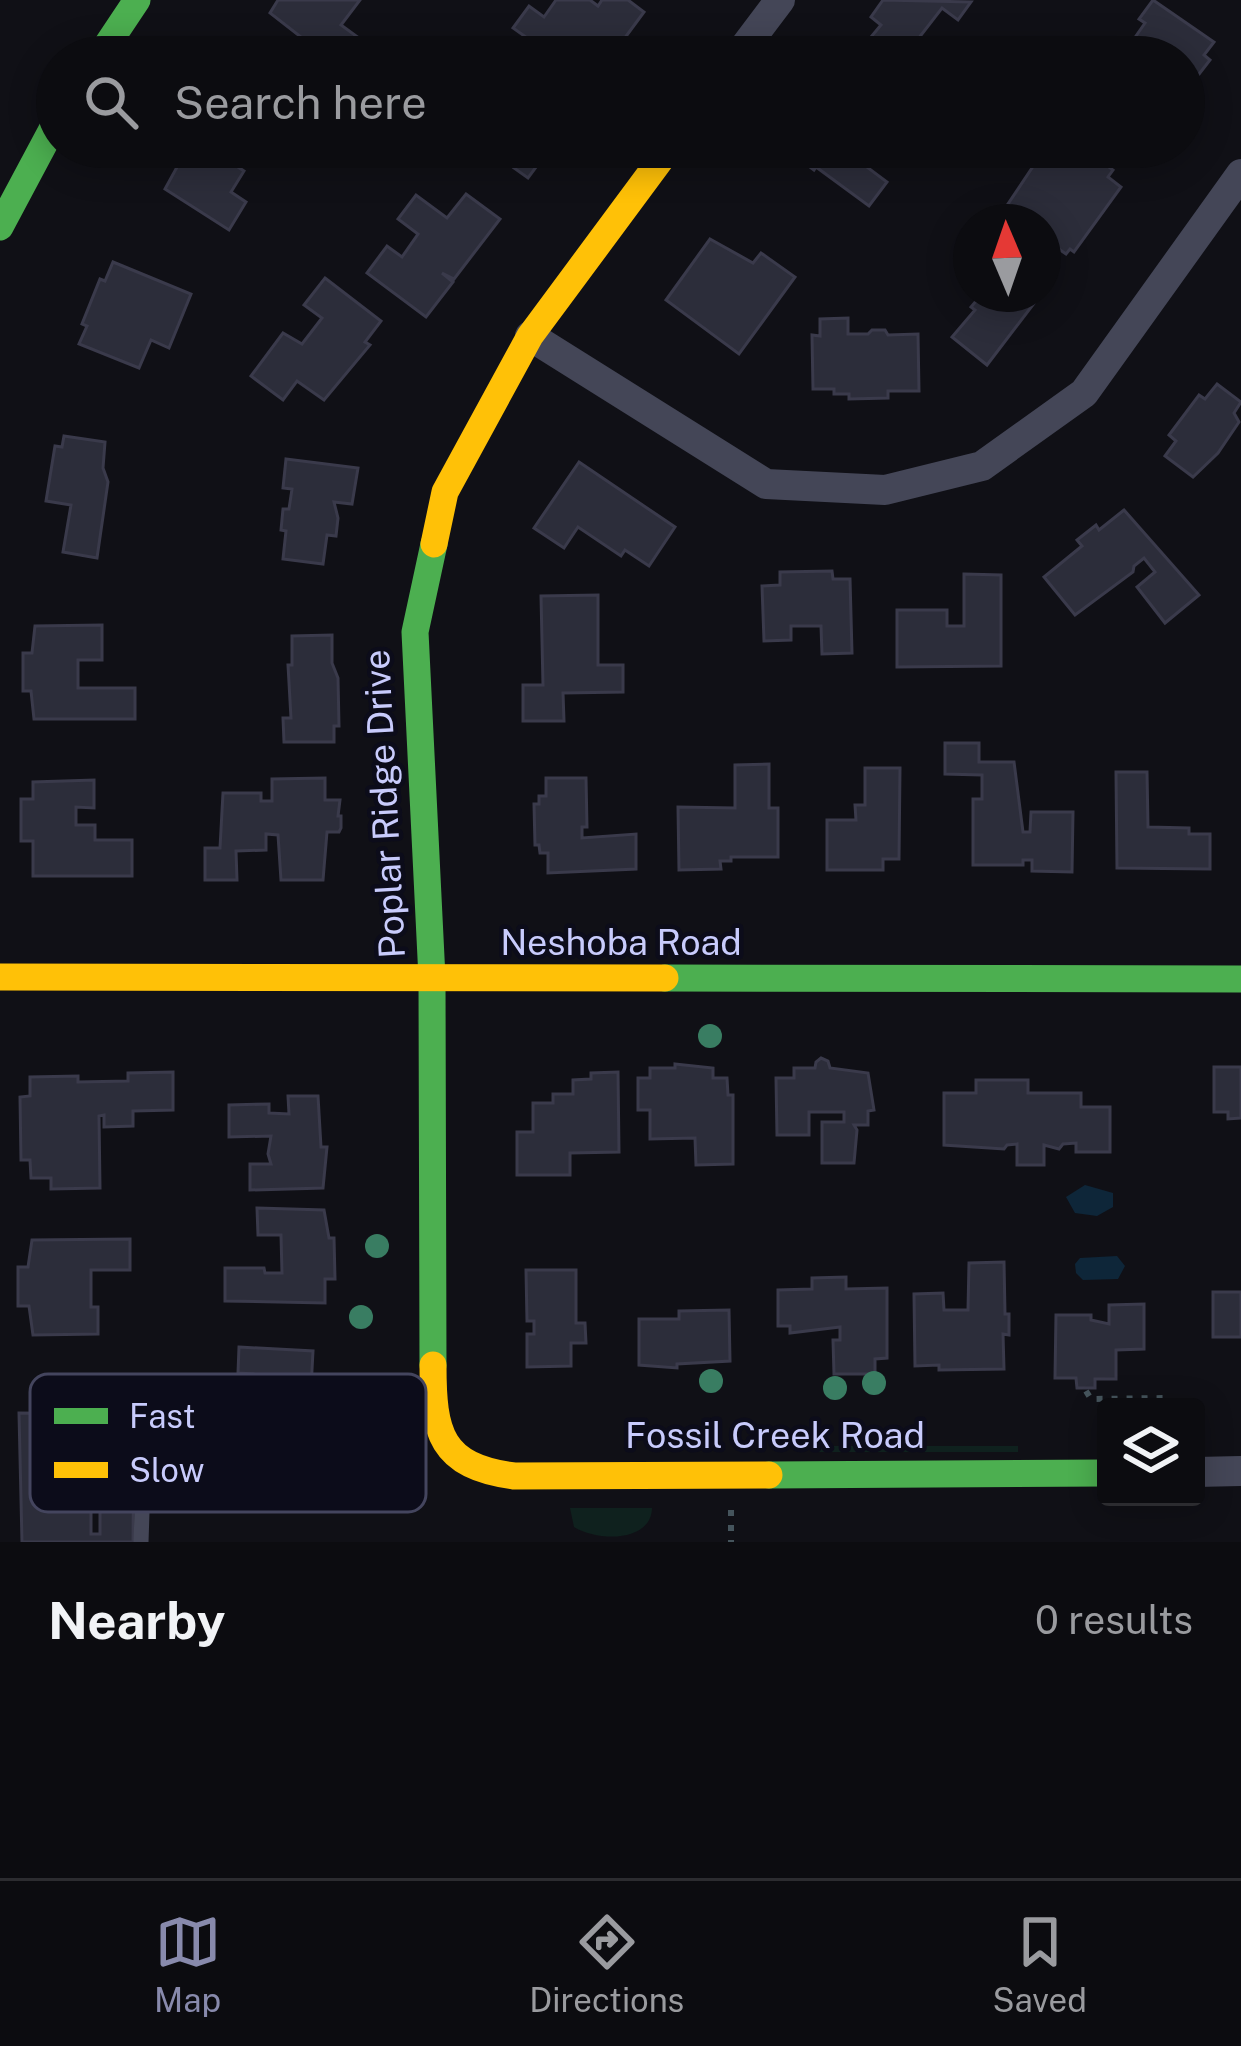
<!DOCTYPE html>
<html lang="en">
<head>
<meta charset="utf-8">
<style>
	body { margin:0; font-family:"Public Sans",sans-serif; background:#151519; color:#f1f3f6 }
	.controls { position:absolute; right:36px; bottom:36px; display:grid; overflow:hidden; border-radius:12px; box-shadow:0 6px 30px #0003 }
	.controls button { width:108px; height:108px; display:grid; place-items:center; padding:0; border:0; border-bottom:3px solid #2c2c30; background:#0c0c10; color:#f1f3f6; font:60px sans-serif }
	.compass { position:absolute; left:953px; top:204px; width:108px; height:108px; border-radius:50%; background:#0c0c10; box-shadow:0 6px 30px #0003; rotate:358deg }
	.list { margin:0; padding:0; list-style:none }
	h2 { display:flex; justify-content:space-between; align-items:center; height:156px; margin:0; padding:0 48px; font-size:51px }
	h2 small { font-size:39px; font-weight:400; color:#9a9b9f }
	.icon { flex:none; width:66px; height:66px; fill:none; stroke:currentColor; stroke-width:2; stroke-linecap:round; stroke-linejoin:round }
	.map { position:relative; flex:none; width:1241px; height:1542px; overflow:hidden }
	.search { position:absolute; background:#0c0c10; box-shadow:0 6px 30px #0003; left:36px; right:36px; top:36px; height:132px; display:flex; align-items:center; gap:30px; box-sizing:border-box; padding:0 42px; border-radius:66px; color:#9a9b9f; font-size:45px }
	.sheet { height:336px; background:#0c0c10 }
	nav { display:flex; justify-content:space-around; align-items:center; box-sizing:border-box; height:168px; border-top:3px solid #2c2c30; background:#0c0c10; font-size:33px; color:#9a9b9f }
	nav a { display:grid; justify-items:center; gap:6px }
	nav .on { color:#888aac }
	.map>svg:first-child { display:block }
	.green { fill:#0f211e }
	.water { fill:#0e2639 }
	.building { fill:#2c2d3a; stroke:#3a3a4b; stroke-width:3; fill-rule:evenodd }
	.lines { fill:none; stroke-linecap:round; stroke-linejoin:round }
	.path { stroke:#45545c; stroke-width:6; stroke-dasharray:6 9; stroke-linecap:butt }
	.lane { stroke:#444657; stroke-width:15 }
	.street { stroke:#444657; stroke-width:30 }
	.fast { stroke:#4caf50; stroke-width:27 }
	.slow { stroke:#ffc107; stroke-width:27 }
	.tree { fill:#397d62 }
	.labels { text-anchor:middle; stroke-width:9; stroke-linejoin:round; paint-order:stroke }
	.street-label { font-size:36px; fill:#c8cbfc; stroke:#0c0c1a }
	.key { fill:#0c0c1a; stroke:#44455e; stroke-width:3 }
	.key-label { font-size:33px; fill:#c8cbfc }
</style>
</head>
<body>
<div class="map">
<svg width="1241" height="1542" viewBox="0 0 1241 1542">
	<rect width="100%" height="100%" fill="#101016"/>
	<g class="green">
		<rect x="815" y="1446" width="203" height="6"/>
		<path d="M570 1508H652C651 1542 599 1542 574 1527Z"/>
	</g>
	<g class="water">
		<path d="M1085 1185 1113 1193V1207L1097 1216 1075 1213 1066 1197Z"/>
		<path d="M1117 1256 1125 1266 1118 1279 1083 1280 1076 1273 1075 1264 1080 1258Z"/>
	</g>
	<g class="building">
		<path d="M278 0H360L341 25 385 57 324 55 270 13Z"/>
		<path d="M556 0H590L598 6 602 0H628L644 12 624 39 630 43 619 57H554L513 28 529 6 544 17Z"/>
		<path d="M883 0 971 2 958 20 942 8 918 39 927 46 931 39 955 57H891L883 51 886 48 871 37 881 25 871 17Z"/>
		<path d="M1153 0 1214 42 1204 55 1210 60 1189 87 1196 92 1184 108V57H1141L1129 46 1145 23 1139 19Z"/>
		<path d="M188 147H251L238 167 244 171 231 192 246 202 229 230 165 189Z"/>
		<path d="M485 147H551L528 178Z"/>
		<path d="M790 147H847L841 155 856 165 859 161 887 182 869 206 816 167 814 170 803 162 805 159Z"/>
		<path d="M1046 147H1082L1113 170 1108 177 1121 187 1074 252 1070 249 1066 254 1043 238 1046 232 1043 222H1033L1008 204Z"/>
		<path d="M466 194 500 219 454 279 442 273 453 282 426 317 367 273 387 246 402 257 418 234 398 219 416 195 447 218Z"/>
		<path d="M710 239 753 263 761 253 795 277 739 354 666 300Z"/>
		<path d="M113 262 191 294 169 348 151 340 139 368 79 344 87 326 82 324 100 279 105 281Z"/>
		<path d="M325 278 381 321 365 342 370 345 324 400 297 381 283 400 251 376 283 333 302 344 322 318 304 305Z"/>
		<path d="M982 294H1032L1038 298 987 365 952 337 975 310 971 307Z"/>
		<path d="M848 318V334H868L872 330H885L888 335 918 334 919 391H888V398L849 399V394H834V389H813L812 335 820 336V319Z"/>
		<path d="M1217 384 1241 402 1234 413 1239 422 1218 453 1193 477 1165 456 1176 441 1169 435 1199 395 1205 399Z"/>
		<path d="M64 436 105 442 103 468 108 482 97 558 63 552 71 505 46 501 55 446 62 447Z"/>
		<path d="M286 459 358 468 352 504 334 502 338 518 336 536 327 535 323 564 283 559 286 531 281 530 283 509H289L292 489 283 488Z"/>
		<path d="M579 462 675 527 649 566 625 550 621 556 578 527 564 548 534 528Z"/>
		<path d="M1124 510 1199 595 1165 623 1137 587 1155 572 1144 558 1134 566 1133 572 1075 615 1044 577 1082 546 1077 540 1096 525 1099 530Z"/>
		<path d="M832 571 833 579H850L852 653 822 654 821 626H791V640L764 641 762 586 780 585V572Z"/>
		<path d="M964 574 1001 575V666L897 667V610H947V626H964Z"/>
		<path d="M598 595V665H623V692L563 693 564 721H523V685H543L541 596Z"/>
		<path d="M102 625V660H78V688H135V719H34L31 691H23V653H32L35 626Z"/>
		<path d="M332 635V663L338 678 339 726H334V742H284L283 718H291L288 665H292V636Z"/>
		<path d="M945 743H979V762H1014L1023 832H1030L1031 812H1073L1072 872 1032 871V860H1023V865H973V799H982V775L945 774Z"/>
		<path d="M769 764V808H778V857H731V861H720L721 869 679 870 678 807 735 808V765Z"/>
		<path d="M865 768H900L899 859H883V870H827V820H856L855 805H865Z"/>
		<path d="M1116 772H1147L1148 827 1189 828V834H1210V869L1117 868Z"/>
		<path d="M325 778V800H340L338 816H341V828L339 832H327L323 880H281L278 835 266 834V850L236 851 237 880H205V848H220L223 793H261V801H272V779Z"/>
		<path d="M546 778H586L587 827H582V838L636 834V869L548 873V853H540L539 845H535L534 804H539V796H546Z"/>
		<path d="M94 780V808L76 807V825H95V840H132V876H33V841H21V799H33V782Z"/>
		<path d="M821 1058 828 1061 830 1068 868 1073 874 1110 868 1111V1125H854L857 1130 854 1163H822V1122H844V1112H809V1135H777L776 1078H794V1068H815L816 1062Z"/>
		<path d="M675 1064 713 1068V1078H727L728 1095H733V1164L696 1165 695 1138 650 1139V1110H638V1078H650V1068H675Z"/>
		<path d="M1214 1067H1241V1118L1228 1119V1112H1214Z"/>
		<path d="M173 1072V1110L133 1111V1126L104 1127V1115L99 1116 100 1188 51 1189V1178H31L30 1160H21L20 1097 30 1096V1077L78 1076V1082L128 1081V1073Z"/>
		<path d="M618 1072 619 1152 570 1153V1175H517V1132H533V1103H553V1094H573V1080L591 1079V1073Z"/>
		<path d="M976 1080H1028V1093H1081V1107H1110V1152H1076V1143L1063 1144 1059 1149 1044 1145V1165H1017V1144L1007 1145 1004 1149 944 1145V1093H976Z"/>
		<path d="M288 1096H318L321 1147H327L323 1188 250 1190V1164H271L268 1154 271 1136 229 1137V1105L269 1104V1113L289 1114Z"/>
		<path d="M257 1208 324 1210 329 1238H334L335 1279H325V1303L225 1301V1268H264L265 1273H282L281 1235H258Z"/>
		<path d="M130 1239V1270H91V1307H98V1334L33 1335 29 1306H18V1267H28L32 1240Z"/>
		<path d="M1004 1262 1005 1314H1009V1335L1003 1334 1004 1369 939 1370V1365L915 1366 914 1294 943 1293 944 1310H968L969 1263Z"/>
		<path d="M526 1270H576V1323H585L586 1343H571V1366L527 1367V1334H534V1321H527Z"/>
		<path d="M846 1277V1289L887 1288V1358L875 1359V1374H834L833 1340H840V1327L790 1333V1326H778V1290L812 1289V1278Z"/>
		<rect x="1213" y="1292" width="28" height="45"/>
		<path d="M1144 1304V1349L1116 1350V1379H1095V1388H1077L1076 1378H1055L1056 1315H1091V1320L1109 1324V1305Z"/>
		<path d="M729 1310 730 1361 677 1364V1368L639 1365V1319H679V1311Z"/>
		<path d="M239 1347 313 1351 309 1426H304L303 1439 256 1437 255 1453 197 1450 199 1411 262 1415 264 1384 252 1383 253 1374 238 1373Z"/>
		<path d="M19 1413 134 1414 133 1542H22ZM91 1437H101V1463H91ZM91 1510H100V1534H91Z"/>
	</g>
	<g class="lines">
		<g class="path">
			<path d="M1086 1391 1091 1399 1169 1398"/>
			<path d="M731 1510V1542"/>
		</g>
		<path class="lane" d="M141 1542 145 1424"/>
		<g class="street">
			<path d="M737 57 780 0"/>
			<path d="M530 336 766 484 885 490 982 466 1084 393 1241 174"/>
			<path d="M1196 1472 1241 1471"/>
		</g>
		<g class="fast">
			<path d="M99 57 137 0"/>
			<path d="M0 227 57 120"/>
			<path d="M665 978 1241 979"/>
			<path d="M433 1365 432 978 415 632 434 544"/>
			<path d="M769 1475 1106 1473"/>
		</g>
		<g class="slow">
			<path d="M434 544 445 492 530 336 670 147"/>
			<path d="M0 977 665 978"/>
			<path d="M433 1365C433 1433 440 1466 514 1476L769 1475"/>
		</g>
	</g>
	<g class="tree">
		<circle cx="710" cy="1036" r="12"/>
		<circle cx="377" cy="1246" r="12"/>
		<circle cx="361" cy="1317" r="12"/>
		<circle cx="711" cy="1381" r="12"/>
		<circle cx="874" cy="1383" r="12"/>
		<circle cx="835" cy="1388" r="12"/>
	</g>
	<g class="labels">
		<g class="street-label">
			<text transform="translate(384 804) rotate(-93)" y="13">Poplar Ridge Drive</text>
			<text x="621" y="955">Neshoba Road</text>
			<text x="775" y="1448">Fossil Creek Road</text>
		</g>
	</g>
	<rect x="30" y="1374" width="396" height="138" rx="18" class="key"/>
	<rect x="54" y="1408" width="54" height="16" fill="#4caf50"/>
	<rect x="54" y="1462" width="54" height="16" fill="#ffc107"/>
	<g class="key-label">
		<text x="129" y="1428">Fast</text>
		<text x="129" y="1482">Slow</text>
	</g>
</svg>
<div class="controls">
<button><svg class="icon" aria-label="layers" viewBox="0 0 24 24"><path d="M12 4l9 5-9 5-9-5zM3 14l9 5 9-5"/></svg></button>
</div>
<svg class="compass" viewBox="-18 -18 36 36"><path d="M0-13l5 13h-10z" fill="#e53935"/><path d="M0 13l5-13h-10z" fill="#9a9b9f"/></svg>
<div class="search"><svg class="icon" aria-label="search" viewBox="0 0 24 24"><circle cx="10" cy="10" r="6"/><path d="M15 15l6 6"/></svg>Search here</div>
</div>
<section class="sheet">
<h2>Nearby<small>0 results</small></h2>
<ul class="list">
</ul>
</section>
<nav>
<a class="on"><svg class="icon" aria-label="map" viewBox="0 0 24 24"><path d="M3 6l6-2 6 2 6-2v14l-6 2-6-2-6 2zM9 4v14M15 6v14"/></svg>Map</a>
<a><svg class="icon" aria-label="directions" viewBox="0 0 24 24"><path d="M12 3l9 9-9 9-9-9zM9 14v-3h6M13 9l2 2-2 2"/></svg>Directions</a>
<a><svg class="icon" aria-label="saved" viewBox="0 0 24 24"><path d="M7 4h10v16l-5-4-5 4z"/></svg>Saved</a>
</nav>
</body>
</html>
